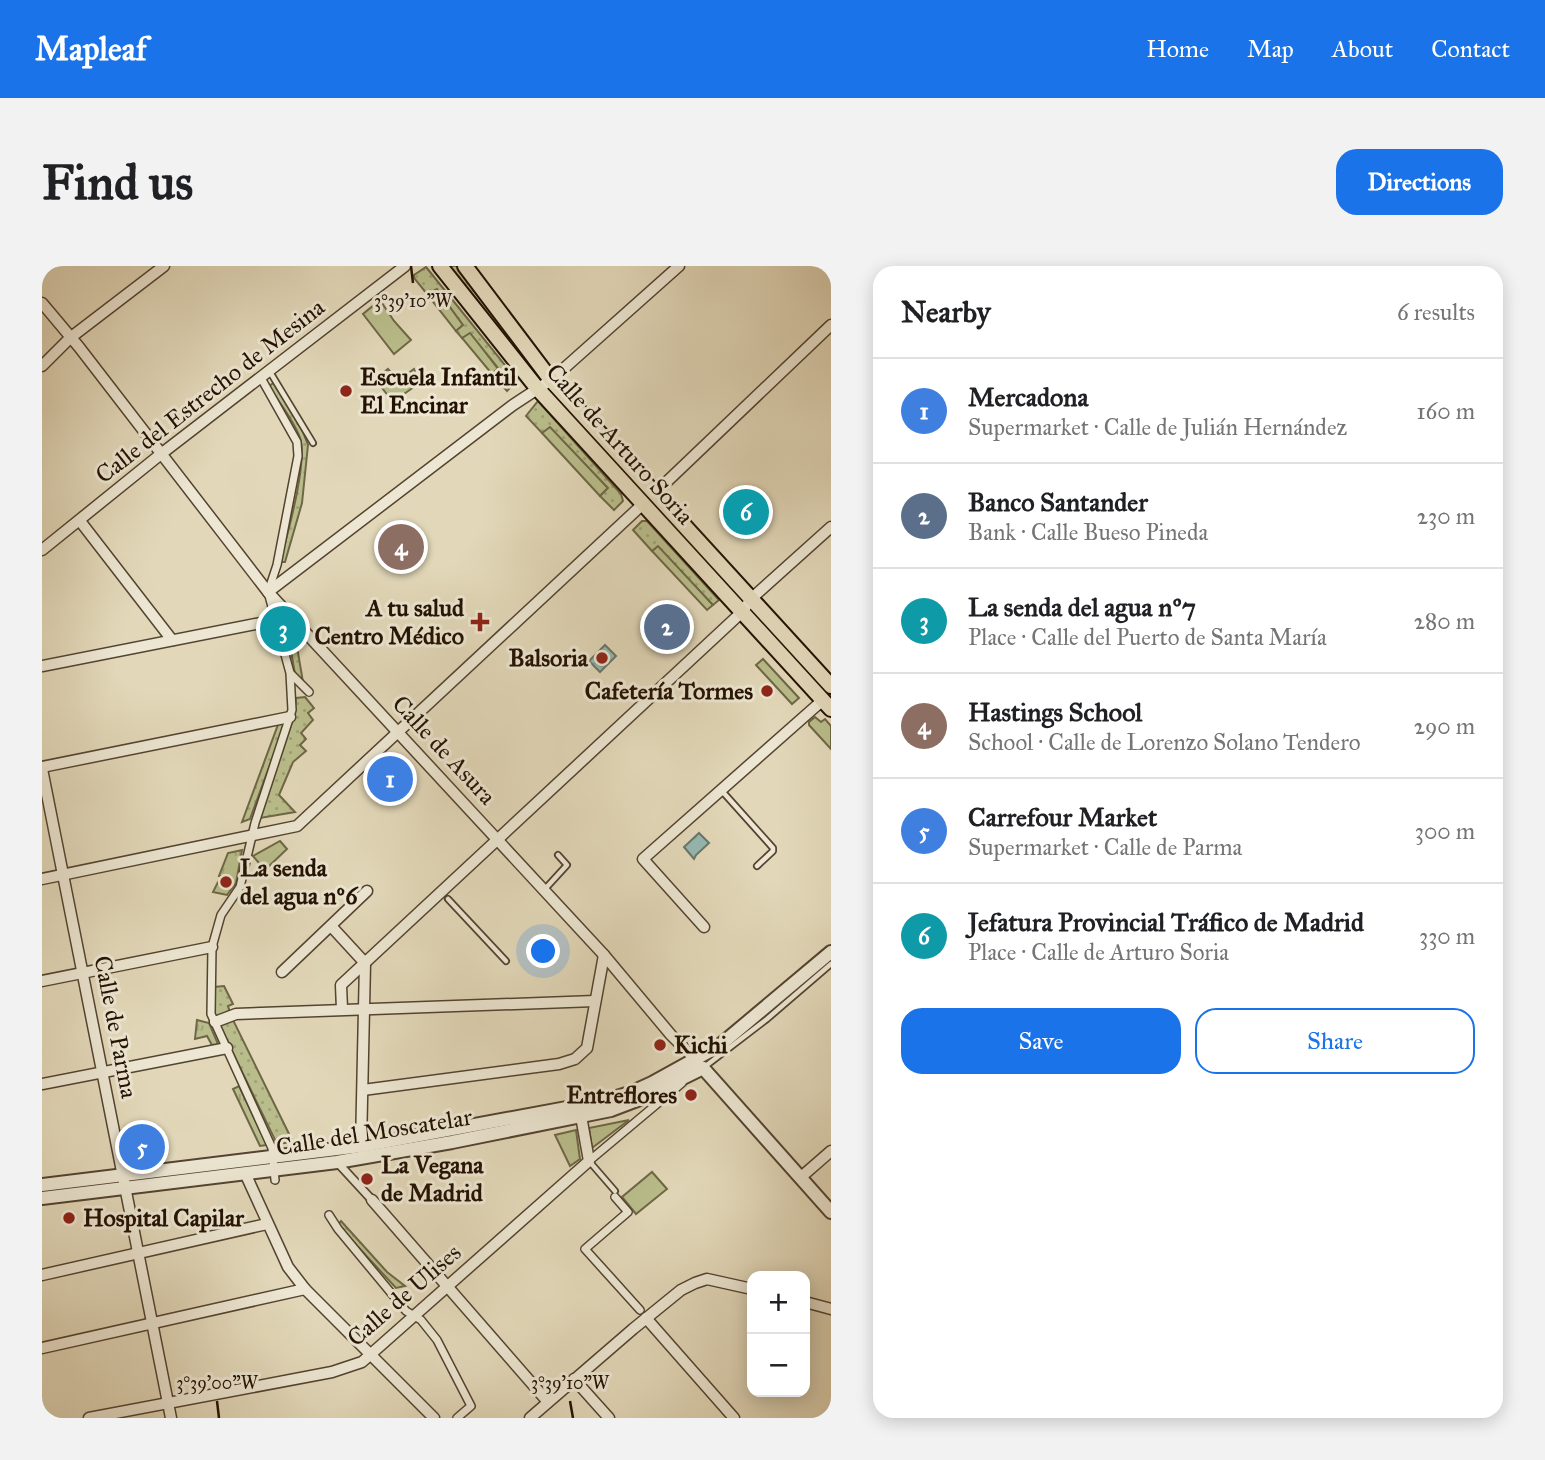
<!DOCTYPE html>
<html lang="en">
<head>
<meta charset="utf-8">
<style>
	body { margin:0; font-family:"IM FELL Great Primer",serif; background:#f2f2f2; color:#202124 }
	.controls { position:absolute; right:21px; bottom:21px; display:grid; overflow:hidden; border-radius:14px; box-shadow:0 4px 18px #0003 }
	.controls button { width:63px; height:63px; display:grid; place-items:center; padding:0; border:0; border-bottom:2px solid #e0e0e0; background:#fff; color:#202124; font:35px sans-serif }
	.you { position:absolute; left:502px; top:686px; width:24px; height:24px; margin:-18px; border:5px solid #fff; border-radius:50%; background:#1a73e8; box-shadow:0 0 0 10px #1a73e833 }
	.badge { display:grid; place-items:center; width:46px; height:46px; border-radius:50%; background:#1a73e8; color:#fff; font-size:23px; font-weight:700 }
	.pin { position:absolute; translate:-50% -50%; border:4px solid #fff; box-shadow:0 2px 7px #0006 }
	.list { margin:0; padding:0; list-style:none }
	h2 { display:flex; justify-content:space-between; align-items:center; height:91px; margin:0; padding:0 28px; font-size:30px }
	h2 small { font-size:23px; font-weight:400; color:#757577 }
	.list li { display:grid; grid-template-columns:46px 1fr auto; gap:21px; align-items:center; box-sizing:border-box; height:105px; padding:0 28px; border-top:2px solid #e0e0e0 }
	.list b { display:block; font-size:26px; white-space:nowrap }
	.list p { margin:0; font-size:23px; white-space:nowrap; color:#757577 }
	.list em { font-size:23px; font-style:normal; color:#757577 }
	.actions { display:flex; gap:14px; padding:21px 28px }
	.actions a { flex:1; padding:16px 0; border:2px solid #1a73e8; border-radius:21px; text-align:center; font-size:24px; color:#1a73e8 }
	.actions .main { background:#1a73e8; color:#fff }
	.map { position:relative; flex:none; width:789px; height:1152px; overflow:hidden; border-radius:21px }
	header { display:flex; align-items:center; gap:42px; box-sizing:border-box; height:98px; padding:0 35px; background:#1a73e8; color:#fff }
	header strong { font-size:33px }
	nav { display:flex; gap:38px; margin-inline-start:auto; font-size:24px }
	.intro { display:flex; align-items:center; justify-content:space-between; box-sizing:border-box; height:168px; padding:0 42px }
	h1 { margin:0; font-size:49px }
	.button { padding:18px 32px; border-radius:21px; background:#1a73e8; color:#fff; font-size:24px; font-weight:700 }
	main { display:flex; gap:42px; padding:0 42px }
	aside { flex:1; background:#fff; border-radius:21px; box-shadow:0 4px 18px #0003 }
	.map>svg:first-child { display:block }
	.grass { fill:url(#grass-tufts); stroke:#6e6746; stroke-width:2 }
	.park { fill:#b9bd8b; stroke:#6e6746; stroke-width:2 }
	.garden { fill:url(#garden-dots); stroke:#6e6746; stroke-width:2 }
	.water { fill:url(#water-ripples); stroke:#67766c; stroke-width:2 }
	.lines { fill:none; stroke-linecap:round; stroke-linejoin:round }
	.service-casing { stroke:#534330; stroke-width:8 }
	.pedestrian-casing { stroke:#534330; stroke-width:10 }
	.minor-casing { stroke:#534330; stroke-width:13 }
	.tertiary-casing { stroke:#534330; stroke-width:16 }
	.primary-casing { stroke:#231102; stroke-width:18 }
	.service { stroke:#ece6d2; stroke-width:4.5 }
	.pedestrian { stroke:#ece6d2; stroke-width:7 }
	.minor { stroke:#ece6d2; stroke-width:10 }
	.tertiary { stroke:#ece6d2; stroke-width:12 }
	.primary { stroke:#e2d8b9; stroke-width:14 }
	.ticks { fill:none; stroke:#231102; stroke-width:2.5 }
	.poi-dot { fill:#8f2418; stroke:#ece6d2; stroke-width:2.5 }
	.labels { text-anchor:middle; stroke-width:6; stroke-linejoin:round; paint-order:stroke }
	.poi-label { font-size:24px; font-weight:bold; fill:#231102; stroke:#ece6d2; text-anchor:start }
	.street-label { font-size:24px; fill:#231102; stroke:#ece6d2 }
	.ticks-label { font-size:18px; text-anchor:middle; fill:#231102; stroke:#ece6d2; stroke-width:6; stroke-linejoin:round; paint-order:stroke }
</style>
</head>
<body>
<header>
<strong>Mapleaf</strong>
<nav><a>Home</a><a>Map</a><a>About</a><a>Contact</a></nav>
</header>
<div class="intro"><h1>Find us</h1><a class="button">Directions</a></div>
<main>
<div class="map">
<svg width="789" height="1152" viewBox="0 0 789 1152">
	<defs>
		<pattern id="grass-tufts" width="24" height="20" patternUnits="userSpaceOnUse" patternTransform="scale(1.75)"><rect width="24" height="20" fill="#b9bd8b"/><path d="M3 7l-1-3M5 7V3M7 7l1-3M15 17l-1-3M17 17v-4M19 17l1-3" fill="none" stroke="#9fa176"/></pattern>
		<pattern id="garden-dots" width="8" height="8" patternUnits="userSpaceOnUse" patternTransform="scale(1.75)"><rect width="8" height="8" fill="#b9bd8b"/><path d="M2 2h.1M6 6h.1" fill="none" stroke="#9fa176" stroke-width="1.8" stroke-linecap="round"/></pattern>
		<pattern id="water-ripples" width="26" height="14" patternUnits="userSpaceOnUse" patternTransform="scale(1.75)"><rect width="26" height="14" fill="#95b9b2"/><path d="M2 4q2-2 4 0t4 0M15 11q2-2 4 0t4 0" fill="none" stroke="#809e97"/></pattern>
	</defs>
	<rect width="100%" height="100%" fill="#e2d8b9"/>
	<filter id="stains"><feTurbulence type="fractalNoise" baseFrequency=".00286" numOctaves="4"/><feColorMatrix values="0 0 0 0 .2 0 0 0 0 .09 0 0 0 0 .02 0 0 0 .5 -.17"/></filter>
	<radialGradient id="worn" r=".72"><stop offset=".6" stop-color="#630" stop-opacity="0"/><stop offset="1" stop-color="#630" stop-opacity=".3"/></radialGradient>
	<g class="grass">
		<path d="M200 584 194 617 185 629 171 626 176 616 189 621 191 617 187 615V612L177 610 186 587Z"/>
		<path d="M155 754 167 757 176 778 171 781 165 770 153 773Z"/>
		<path d="M197 820 225 879 218 880 191 823Z"/>
	</g>
	<g class="park">
		<path d="M395 23 421 59 414 65 385 28Z"/>
		<path d="M338 34 352 55 369 74 352 88 321 48Z"/>
		<path d="M428 66 456 103 450 108 420 72Z"/>
		<path d="M346 103 356 115 372 103 380 115 351 136 333 113Z"/>
		<path d="M508 160 566 222 558 230 500 167Z"/>
		<path d="M616 279 671 339 665 344 610 285Z"/>
		<path d="M721 393 757 432 750 438 714 399Z"/>
		<path d="M773 451 779 456 783 453 789 460V483L767 459V456Z"/>
		<path d="M238 575 245 583 223 604 211 590Z"/>
		<path d="M587 854 550 882 547 862Z"/>
		<path d="M534 864 538 893 528 900 513 869Z"/>
		<path d="M610 906 625 923 594 948 580 931Z"/>
	</g>
	<g class="garden">
		<path d="M404 0H416L498 111 494 112Z"/>
		<path d="M384 1 475 114 465 125 450 108 456 102 428 67 420 72 414 65 421 59 395 23 385 28 372 12V9Z"/>
		<path d="M233 116 259 161 266 179 260 237 243 296H238C245 270 266 196 258 172 253 156 236 135 227 120Z"/>
		<path d="M496 135 579 228 581 235 572 244 558 230 566 222 508 161 500 167 484 150Z"/>
		<path d="M600 255H605L677 334 671 339 616 280 610 285 591 264Z"/>
		<path d="M237 350 252 363 261 416 253 408 246 368Z"/>
		<path d="M263 431 272 442 266 447 271 454 259 467 264 473 258 479 264 485 251 496 237 529 253 546 218 552 252 450 254 432Z"/>
		<path d="M244 455 208 553 200 556 237 456Z"/>
		<path d="M182 720 191 738 186 740 189 750 251 876 235 878 173 750 172 721Z"/>
		<path d="M299 955 345 1006 363 1020 354 1022 296 959Z"/>
	</g>
	<g class="water">
		<path d="M563 379 574 390 558 406 547 395Z"/>
		<path d="M657 567 667 577 654 589 652 593 642 581Z"/>
	</g>
	<g class="lines">
		<g class="service-casing">
			<g id="service">
				<path d="M228 106 271 177"/>
				<path d="M680 525 731 582V585L715 600"/>
				<path d="M503 623 525 599 516 589"/>
				<path d="M406 633 464 695"/>
				<path d="M661 802 725 753 789 698"/>
				<path d="M547 895 573 925"/>
			</g>
		</g>
		<g class="pedestrian-casing">
			<g id="pedestrian">
				<path d="M219 112 255 176 256 190 235 299 226 326 248 407 250 444 213 557 198 621 179 649 170 681 169 748 230 882 233 914"/>
				<path d="M249 408 267 426"/>
				<path d="M547 895 640 817"/>
				<path d="M295 896 330 934"/>
				<path d="M573 931 586 946 543 983 598 1044"/>
				<path d="M287 949 296 963 364 1045 379 1054 395 1074 429 1140 415 1152"/>
			</g>
		</g>
		<g class="minor-casing">
			<g id="minor">
				<path d="M0 37 37 81 226 326 562 689 629 769 656 796"/>
				<path d="M0 100 28 72 122 0"/>
				<path d="M613 227 789 59"/>
				<path d="M38 255 130 374"/>
				<path d="M0 284 119 188 363 0"/>
				<path d="M226 326 471 139 509 114 637 0"/>
				<path d="M0 400 234 354"/>
				<path d="M0 501 248 451"/>
				<path d="M0 503 129 1152"/>
				<path d="M0 613 255 560 602 237"/>
				<path d="M289 660 323 697 319 880"/>
				<path d="M662 661 601 593 781 434"/>
				<path d="M240 706 325 625"/>
				<path d="M0 715 170 681"/>
				<path d="M300 743 299 719 700 346 710 332 789 261"/>
				<path d="M173 756 194 748 553 735"/>
				<path d="M0 818 185 782"/>
				<path d="M321 824 517 798 533 793 545 782 562 689"/>
				<path d="M203 907 246 1001 263 1023 392 1152"/>
				<path d="M758 912 789 885"/>
				<path d="M330 934 506 1136"/>
				<path d="M0 1009 225 958"/>
				<path d="M763 1036 789 1043"/>
				<path d="M604 1052 692 1152"/>
				<path d="M0 1082 263 1023"/>
				<path d="M532 1113 567 1152"/>
				<path d="M47 1152 290 1106 320 1096 547 895 539 850"/>
				<path d="M488 1152 591 1063 639 1024 653 1017 665 1013 710 1023"/>
			</g>
		</g>
		<g class="tertiary-casing">
			<g id="tertiary">
				<path d="M0 919 319 880 562 835 588 827 610 817 677 780 789 686"/>
				<path d="M0 932 295 896 410 876 569 844 598 833 661 802 789 946"/>
			</g>
		</g>
		<g class="primary-casing">
			<g id="primary">
				<path d="M398 0 495 122 789 443"/>
				<path d="M423 0 509 114 789 420"/>
			</g>
		</g>
		<use href="#service" class="service"/>
		<use href="#pedestrian" class="pedestrian"/>
		<use href="#minor" class="minor"/>
		<use href="#tertiary" class="tertiary"/>
		<use href="#primary" class="primary"/>
	</g>
	<path class="ticks" d="M369 0 371 17M175 1135 177 1152M528 1135 531 1152"/>
	<g class="poi-dot">
		<circle cx="304" cy="125" r="7"/>
		<path d="M434.5 345.5h7v7h7v7h-7v7h-7v-7h-7v-7h7z"/>
		<circle cx="560" cy="392" r="7"/>
		<circle cx="725" cy="425" r="7"/>
		<circle cx="184" cy="616" r="7"/>
		<circle cx="618" cy="779" r="7"/>
		<circle cx="649" cy="829" r="7"/>
		<circle cx="325" cy="913" r="7"/>
		<circle cx="27" cy="952" r="7"/>
	</g>
	<g class="labels">
		<g class="poi-label">
			<text x="318" y="119">Escuela Infantil<tspan x="318" dy="28">El Encinar</tspan></text>
			<text x="422" y="350" text-anchor="end">A tu salud<tspan x="422" dy="28">Centro Médico</tspan></text>
			<text x="546" y="400" text-anchor="end">Balsoria</text>
			<text x="711" y="433" text-anchor="end">Cafetería Tormes</text>
			<text x="198" y="610">La senda<tspan x="198" dy="28">del agua nº6</tspan></text>
			<text x="632" y="787">Kichi</text>
			<text x="635" y="837" text-anchor="end">Entreflores</text>
			<text x="339" y="907">La Vegana<tspan x="339" dy="28">de Madrid</tspan></text>
			<text x="41" y="960">Hospital Capilar</text>
		</g>
		<g class="street-label">
			<text transform="translate(168 125) rotate(-38)" y="8">Calle del Estrecho de Mesina</text>
			<text transform="translate(578 178) rotate(48)" y="8">Calle de Arturo Soria</text>
			<text transform="translate(402 484) rotate(47)" y="8">Calle de Asura</text>
			<text transform="translate(74 761) rotate(79)" y="8">Calle de Parma</text>
			<text transform="translate(332 866) rotate(-9)" y="8">Calle del Moscatelar</text>
			<text transform="translate(362 1029) rotate(-41)" y="8">Calle de Ulises</text>
		</g>
	</g>
	<g class="ticks-label">
		<text x="371" y="41">3°39'10"W</text>
		<text x="175" y="1123">3°39'00"W</text>
		<text x="528" y="1123">3°39'10"W</text>
	</g>
	<rect width="100%" height="100%" filter="url(#stains)"/>
	<rect width="100%" height="100%" fill="url(#worn)"/>
</svg>
<div class="controls">
<button>+</button>
<button>−</button>
</div>
<div class="you"></div>
<div class="pin badge" style="left:348px;top:513px;background:#3f7fe0">1</div>
<div class="pin badge" style="left:625px;top:361px;background:#5c6f8a">2</div>
<div class="pin badge" style="left:241px;top:363px;background:#0f9aa8">3</div>
<div class="pin badge" style="left:359px;top:281px;background:#8d6e63">4</div>
<div class="pin badge" style="left:100px;top:881px;background:#3f7fe0">5</div>
<div class="pin badge" style="left:704px;top:246px;background:#0f9aa8">6</div>
</div>
<aside>
<h2>Nearby<small>6 results</small></h2>
<ul class="list">
<li><span class="badge" style="background:#3f7fe0">1</span><div><b>Mercadona</b><p>Supermarket · Calle de Julián Hernández</p></div><em>160 m</em></li>
<li><span class="badge" style="background:#5c6f8a">2</span><div><b>Banco Santander</b><p>Bank · Calle Bueso Pineda</p></div><em>230 m</em></li>
<li><span class="badge" style="background:#0f9aa8">3</span><div><b>La senda del agua nº7</b><p>Place · Calle del Puerto de Santa María</p></div><em>280 m</em></li>
<li><span class="badge" style="background:#8d6e63">4</span><div><b>Hastings School</b><p>School · Calle de Lorenzo Solano Tendero</p></div><em>290 m</em></li>
<li><span class="badge" style="background:#3f7fe0">5</span><div><b>Carrefour Market</b><p>Supermarket · Calle de Parma</p></div><em>300 m</em></li>
<li><span class="badge" style="background:#0f9aa8">6</span><div><b>Jefatura Provincial Tráfico de Madrid</b><p>Place · Calle de Arturo Soria</p></div><em>330 m</em></li>
</ul>
<div class="actions"><a class="main">Save</a><a>Share</a></div>
</aside>
</main>
</body>
</html>
